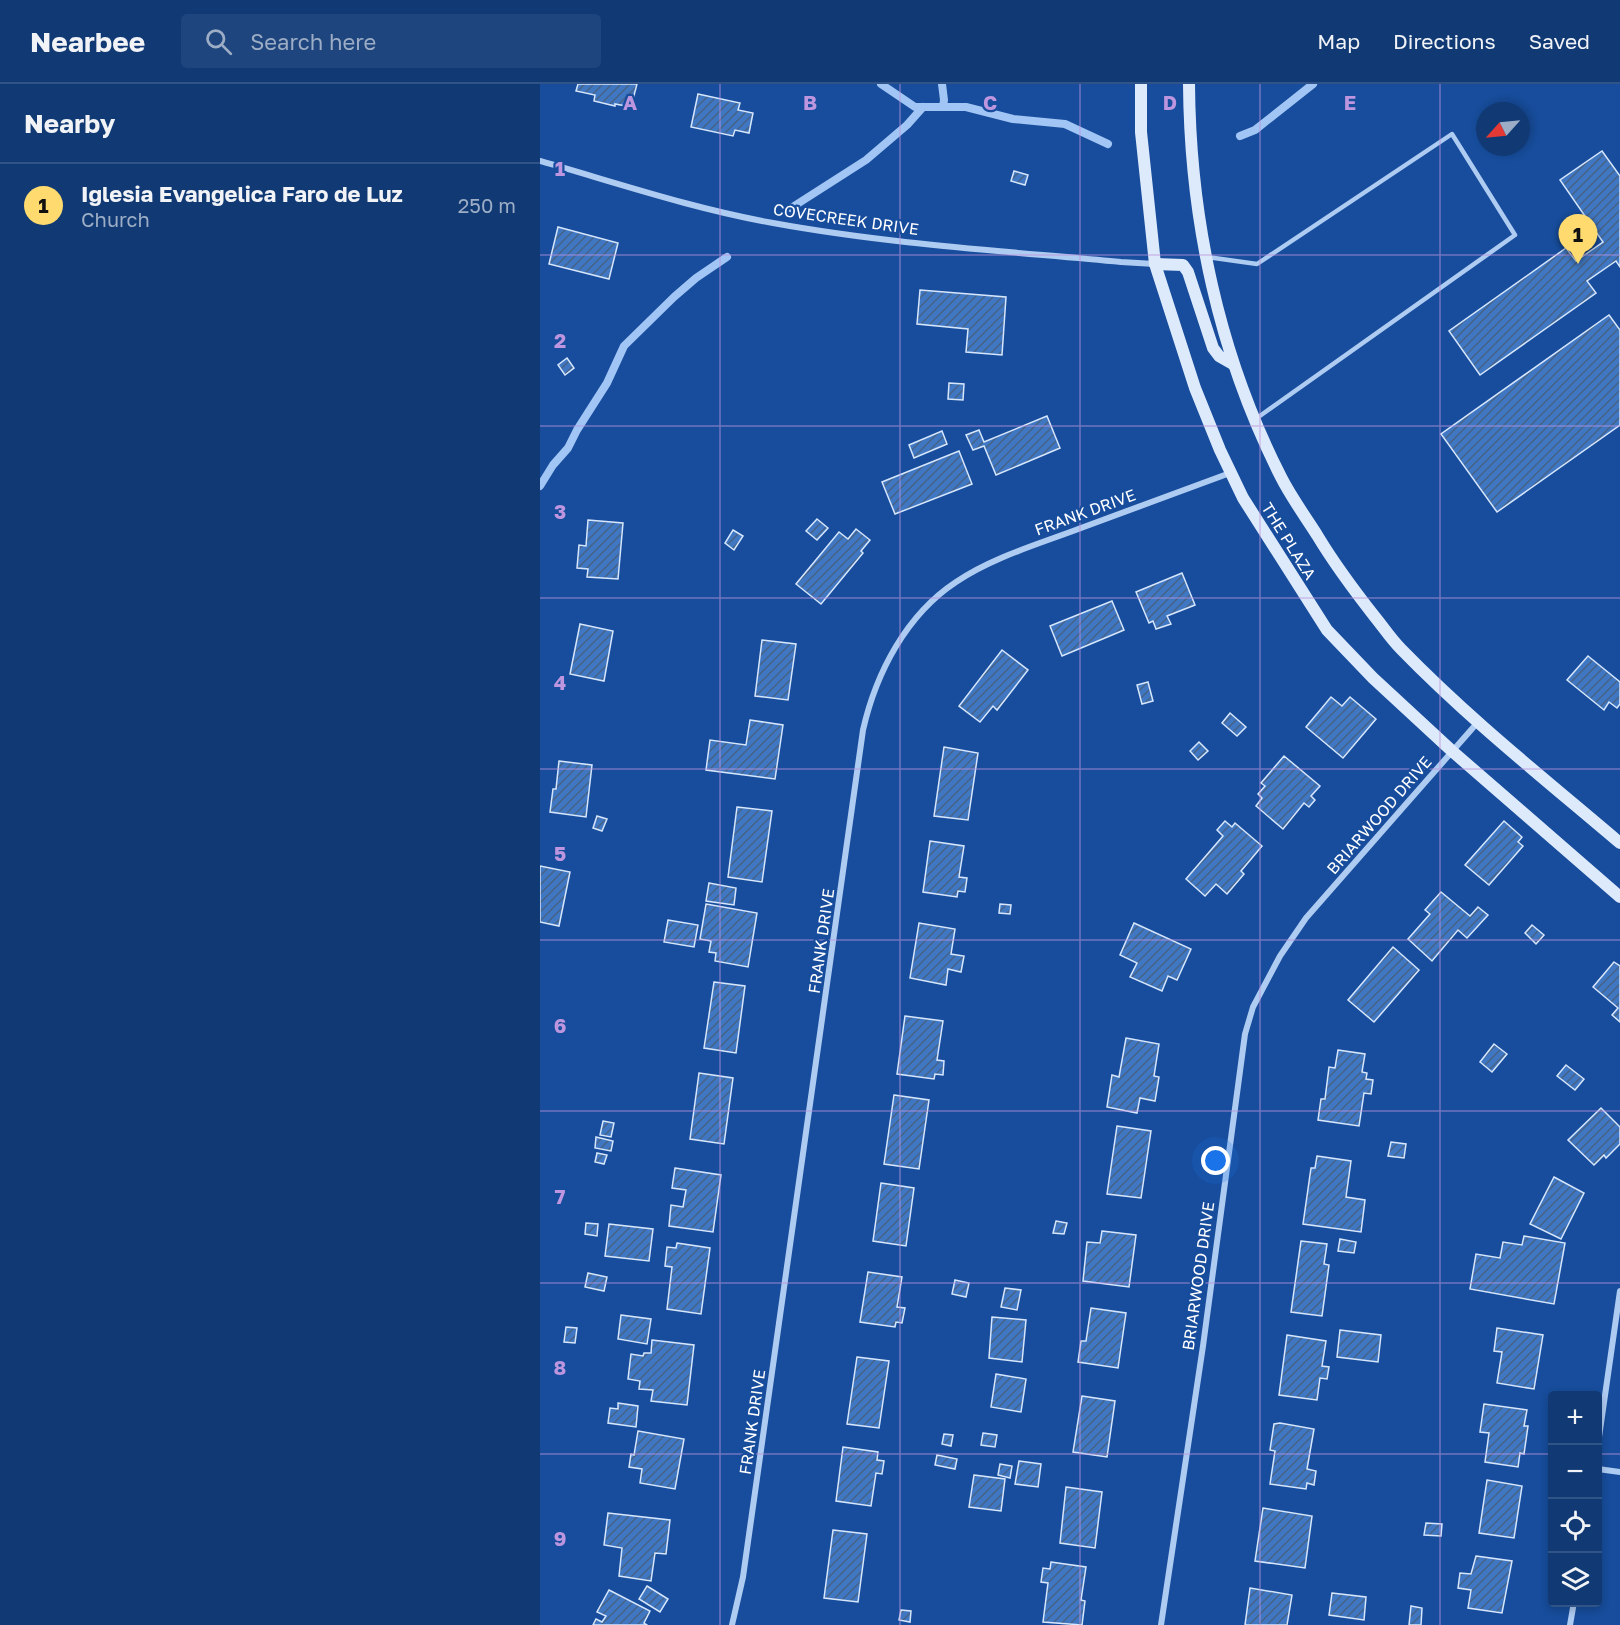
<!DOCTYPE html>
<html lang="en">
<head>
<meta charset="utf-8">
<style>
	body { margin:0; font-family:"Golos Text",sans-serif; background:#1e457d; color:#f1f3f6 }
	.controls { position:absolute; right:18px; bottom:18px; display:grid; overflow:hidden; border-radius:6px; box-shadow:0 3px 9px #0003 }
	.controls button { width:54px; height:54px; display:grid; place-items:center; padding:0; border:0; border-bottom:2px solid #305487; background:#113a75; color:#f1f3f6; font:30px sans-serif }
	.compass { position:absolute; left:936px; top:18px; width:54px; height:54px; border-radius:50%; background:#113a75; box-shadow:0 3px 9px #0003; rotate:243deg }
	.you { position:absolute; left:676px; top:1077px; width:21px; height:21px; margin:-15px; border:4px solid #fff; border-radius:50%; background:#1a73e8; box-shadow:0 0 0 9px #1a73e833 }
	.badge { display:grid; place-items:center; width:39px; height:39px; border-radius:50%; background:#ffda6f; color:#111; font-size:20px; font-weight:700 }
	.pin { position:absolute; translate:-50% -50px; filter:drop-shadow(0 2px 3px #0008) }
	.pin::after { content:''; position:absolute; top:32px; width:21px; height:18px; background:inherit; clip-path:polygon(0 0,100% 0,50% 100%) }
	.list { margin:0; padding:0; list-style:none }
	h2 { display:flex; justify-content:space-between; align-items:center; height:78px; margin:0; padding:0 24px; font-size:26px }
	h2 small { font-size:20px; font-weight:400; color:#9cadc5 }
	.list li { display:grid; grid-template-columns:39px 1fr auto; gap:18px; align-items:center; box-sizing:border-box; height:84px; padding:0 24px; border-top:2px solid #305487 }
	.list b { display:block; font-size:22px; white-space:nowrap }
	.list p { margin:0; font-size:20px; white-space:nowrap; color:#9cadc5 }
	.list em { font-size:20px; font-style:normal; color:#9cadc5 }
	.icon { flex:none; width:33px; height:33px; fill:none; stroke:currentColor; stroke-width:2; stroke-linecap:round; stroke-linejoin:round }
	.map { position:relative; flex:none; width:1080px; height:1541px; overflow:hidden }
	header { display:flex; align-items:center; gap:36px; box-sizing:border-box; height:84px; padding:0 30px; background:#113a75; border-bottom:2px solid #305487 }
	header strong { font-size:28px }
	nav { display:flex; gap:33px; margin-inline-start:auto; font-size:21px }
	.search { width:420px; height:54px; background:#1e457d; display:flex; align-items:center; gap:15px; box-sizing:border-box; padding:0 21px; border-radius:6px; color:#9cadc5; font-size:22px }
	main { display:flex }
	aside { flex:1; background:#113a75 }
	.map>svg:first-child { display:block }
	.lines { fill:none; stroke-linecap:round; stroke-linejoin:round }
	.stream { stroke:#a1c5f5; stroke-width:8 }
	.building { fill:url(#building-hatch); stroke:#d6e6fc; stroke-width:1.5 }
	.lane { stroke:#aecbf2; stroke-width:4.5 }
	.street { stroke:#aecbf2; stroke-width:6 }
	.secondary { stroke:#ddeafc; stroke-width:12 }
	.grid { fill:none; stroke:#bd96df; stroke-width:1.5; stroke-opacity:0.55 }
	.labels { text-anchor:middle; stroke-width:4.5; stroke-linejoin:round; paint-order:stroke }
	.street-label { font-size:16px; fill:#fff; stroke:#174d9c }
	.grid-label { font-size:20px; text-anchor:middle; font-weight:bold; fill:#bd96df; stroke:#174d9c; stroke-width:4.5; stroke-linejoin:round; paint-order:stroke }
</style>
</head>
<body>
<header>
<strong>Nearbee</strong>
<div class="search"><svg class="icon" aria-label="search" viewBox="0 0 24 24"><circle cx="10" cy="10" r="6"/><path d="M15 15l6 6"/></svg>Search here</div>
<nav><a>Map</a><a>Directions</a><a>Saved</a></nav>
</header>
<main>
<aside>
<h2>Nearby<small></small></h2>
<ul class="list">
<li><span class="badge">1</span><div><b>Iglesia Evangelica Faro de Luz</b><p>Church</p></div><em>250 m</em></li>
</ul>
</aside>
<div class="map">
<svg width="1080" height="1541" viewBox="0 0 1080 1541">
	<defs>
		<pattern id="building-hatch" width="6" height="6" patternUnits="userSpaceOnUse" patternTransform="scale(1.5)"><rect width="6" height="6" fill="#4077c2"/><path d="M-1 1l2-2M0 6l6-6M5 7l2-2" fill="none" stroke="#466287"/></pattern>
	</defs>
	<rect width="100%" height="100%" fill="#174d9c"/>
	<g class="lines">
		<g class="stream">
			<path d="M341 0 375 23H426L473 35 525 40 568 60"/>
			<path d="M402 0 404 16 403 23"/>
			<path d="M700 52 715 46 773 0"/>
			<path d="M251 124 326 76 367 41 383 23"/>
			<path d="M0 402 13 381 28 364 37 346 67 299 84 262 134 213 156 194 187 173"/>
		</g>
	</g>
	<g class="building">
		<path d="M38 0H97L91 23 75 20V22L54 17 55 11 36 7Z"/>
		<path d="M158 10 200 19 198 26 213 29 209 49 195 46 193 52 151 43Z"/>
		<path d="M1062 67 1080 92V183L1076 177 1047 197 1056 209 940 291 909 247 1026 164 1036 177 1063 158 1020 96Z"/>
		<path d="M474 87 488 91 485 101 471 97Z"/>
		<path d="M18 143 78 159 69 195 9 180Z"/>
		<path d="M380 206 466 213 462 271 426 268 428 245 377 240Z"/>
		<path d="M1069 231 1080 246V341L957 428 901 350Z"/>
		<path d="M27 274 34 284 25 291 18 281Z"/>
		<path d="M409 299 424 300 423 316 408 315Z"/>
		<path d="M507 332 520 364 456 391 444 362 433 366 426 351 439 346 444 358Z"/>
		<path d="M402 347 407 360 374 374 369 361Z"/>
		<path d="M419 367 432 400 355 430 342 398Z"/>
		<path d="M277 435 288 444 277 456 266 447Z"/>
		<path d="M48 436 83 439 78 495 47 493 48 485 37 484 39 461 46 462Z"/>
		<path d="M316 445 330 456 321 467 323 469 281 520 256 500 299 448 308 455Z"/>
		<path d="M193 446 203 452 194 466 185 459Z"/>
		<path d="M642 489 655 521 627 532 631 540 616 545 613 537 609 539 596 508Z"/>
		<path d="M572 517 584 546 522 572 510 542Z"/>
		<path d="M40 540 73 547 64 597 30 590Z"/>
		<path d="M222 556 256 560 248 616 215 612Z"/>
		<path d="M462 566 488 586 457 626 453 622 440 638 419 622Z"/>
		<path d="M1048 572 1080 598V620L1077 624 1069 618 1064 626 1027 596Z"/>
		<path d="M608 598 613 617 602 620 597 601Z"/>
		<path d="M791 613 802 622 810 613 836 635 803 674 766 643Z"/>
		<path d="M690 629 706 643 697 652 682 639Z"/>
		<path d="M210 636 243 641 235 695 166 686 170 656 206 661Z"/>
		<path d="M659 658 668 667 658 676 650 667Z"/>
		<path d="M404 663 438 669 428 736 394 732Z"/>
		<path d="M744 672 780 702 771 712 775 716 769 723 764 719 743 745 716 722 722 714 718 710 725 702 721 699Z"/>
		<path d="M19 677 52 681 46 733 10 728 13 705H16Z"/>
		<path d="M197 723 232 727 222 798 188 793Z"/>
		<path d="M57 732 67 735 62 747 53 744Z"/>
		<path d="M685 737 692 743 695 739 722 762 701 787 704 790 687 810 676 800 665 812 646 795 683 752 677 746Z"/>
		<path d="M964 737 982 753 978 758 983 762 949 801 925 781Z"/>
		<path d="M390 757 424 762 419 793 427 794 425 808 418 807 417 813 383 808Z"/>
		<path d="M0 782 30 788 19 842 0 838Z"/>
		<path d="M169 799 196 804 194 821 166 817Z"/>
		<path d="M901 808 930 832 938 823 948 831 927 854 918 846 892 877 868 855 890 830 885 826Z"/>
		<path d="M166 820 217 829 208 883 175 877 176 869 169 868 171 857 160 855Z"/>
		<path d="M460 820 471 821 470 830 459 829Z"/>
		<path d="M128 836 158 841 154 863 124 858Z"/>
		<path d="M379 839 415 845 411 870 424 872 421 888 408 885 406 901 370 894Z"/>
		<path d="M594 839 651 865 637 896 628 892 622 907 590 893 597 879 580 871Z"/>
		<path d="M992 841 1004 851 996 860 985 849Z"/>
		<path d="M853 863 879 886 834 938 808 916Z"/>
		<path d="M1074 878 1080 882V938L1072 931 1078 924 1053 903Z"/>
		<path d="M174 898 205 902 196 969 164 964Z"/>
		<path d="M365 932 403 937 397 976 404 977 403 991 395 990 394 995 357 990Z"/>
		<path d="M586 954 619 960 614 992 619 993 615 1017 600 1014 597 1029 567 1023 572 991 579 993Z"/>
		<path d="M954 960 967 970 952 988 940 978Z"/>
		<path d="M798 966 825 970 822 988 827 989 826 995 833 996 831 1010 824 1009 819 1042 778 1036 781 1015H785L789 983 795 984Z"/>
		<path d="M1026 981 1044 995 1035 1006 1017 992Z"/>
		<path d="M159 989 193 994 184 1060 150 1055Z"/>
		<path d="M354 1011 389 1016 379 1085 344 1080Z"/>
		<path d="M1061 1024 1080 1043V1060L1066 1074 1064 1071 1054 1081 1028 1056Z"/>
		<path d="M63 1037 74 1039 71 1053 60 1051Z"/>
		<path d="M577 1042 611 1047 601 1114 567 1110Z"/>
		<path d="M56 1053 73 1057 71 1067 55 1064Z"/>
		<path d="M851 1058 866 1060 864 1074 848 1072Z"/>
		<path d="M57 1069 67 1071 64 1080 55 1078Z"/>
		<path d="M777 1072 811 1077 806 1113 825 1116 821 1148 763 1140 771 1084H775Z"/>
		<path d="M135 1084 181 1091 173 1148 129 1142 131 1121 143 1123 146 1106 132 1104Z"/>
		<path d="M1014 1093 1044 1109 1021 1155 990 1140Z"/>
		<path d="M341 1099 374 1104 366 1162 333 1157Z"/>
		<path d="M516 1137 527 1139 524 1150 513 1149Z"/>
		<path d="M46 1139 58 1140 57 1152 45 1150Z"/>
		<path d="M69 1140 113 1145 109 1177 65 1172Z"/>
		<path d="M562 1147 596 1151 589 1203 543 1197 547 1158 560 1159Z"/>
		<path d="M984 1152 1025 1159 1014 1220 930 1205 936 1170 960 1174 963 1158 982 1161Z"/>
		<path d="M800 1155 816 1158 814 1169 798 1167Z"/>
		<path d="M761 1157 787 1160 784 1180 789 1181 782 1232 751 1228Z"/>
		<path d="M137 1159 170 1164 161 1230 127 1225 132 1183 125 1182 127 1163 136 1164Z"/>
		<path d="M328 1188 362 1193 357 1223 365 1224 362 1239 356 1238 355 1243 320 1238Z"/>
		<path d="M48 1189 67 1193 64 1207 45 1203Z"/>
		<path d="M415 1196 429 1199 426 1213 412 1210Z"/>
		<path d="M465 1204 481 1206 477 1226 461 1223Z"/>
		<path d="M551 1224 586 1229 578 1284 538 1278 541 1257H546Z"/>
		<path d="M81 1231 111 1235 107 1260 78 1255Z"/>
		<path d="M452 1233 486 1236 482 1278 449 1274Z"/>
		<path d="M26 1243 37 1244 35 1259 24 1258Z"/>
		<path d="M957 1244 1003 1251 994 1305 957 1299 962 1268 954 1267Z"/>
		<path d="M800 1246 841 1251 838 1278 797 1273Z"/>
		<path d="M747 1251 786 1257 782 1282 789 1283 787 1295 780 1294 777 1316 739 1311Z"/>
		<path d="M112 1256 154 1261 147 1321 111 1317 113 1306 99 1305 100 1297 88 1295 91 1270 103 1272 104 1269H111Z"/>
		<path d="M317 1273 349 1277 339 1344 307 1340Z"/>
		<path d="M456 1290 486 1295 481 1328 451 1323Z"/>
		<path d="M542 1312 575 1317 567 1373 533 1368Z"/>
		<path d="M78 1319 98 1322 96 1343 68 1339 70 1324 78 1325Z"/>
		<path d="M944 1320 987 1326 984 1342H988L984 1370 980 1369 978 1383 945 1378 949 1349 940 1348Z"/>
		<path d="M740 1339 774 1345 767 1385 776 1387 774 1401 767 1399 766 1405 730 1400 735 1367 730 1366 734 1340Z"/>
		<path d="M98 1347 144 1355 135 1405 100 1399 102 1385 89 1383 91 1370 94 1371Z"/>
		<path d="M443 1349 457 1351 455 1363 441 1361Z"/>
		<path d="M404 1350 413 1351 411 1362 402 1360Z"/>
		<path d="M303 1363 338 1368 337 1376 344 1377 342 1390 336 1389 331 1422 296 1417Z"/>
		<path d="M397 1371 417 1375 415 1385 395 1381Z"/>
		<path d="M479 1377 501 1380 498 1403 475 1400Z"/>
		<path d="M460 1380 472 1382 470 1394 458 1391Z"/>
		<path d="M434 1391 465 1395 461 1427 429 1423Z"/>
		<path d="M947 1396 982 1402 974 1454 939 1449Z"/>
		<path d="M526 1403 562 1408 555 1464 520 1459Z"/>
		<path d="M723 1424 772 1432 765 1484 715 1477Z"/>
		<path d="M68 1429 130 1436 126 1470 115 1469 111 1497 79 1492 82 1464 64 1461Z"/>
		<path d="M886 1439 902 1440 901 1452 884 1451Z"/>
		<path d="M293 1446 327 1450 318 1518 284 1514Z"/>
		<path d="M936 1472 972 1477 962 1529 928 1524 931 1506 918 1504 920 1489 931 1490Z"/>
		<path d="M511 1478 546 1483 541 1516 545 1517 542 1541 503 1538 508 1499 501 1498 503 1484 510 1485Z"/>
		<path d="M107 1502 128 1515 120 1528 99 1515Z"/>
		<path d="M710 1504 752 1511 747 1541H705Z"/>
		<path d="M69 1506 110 1527 104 1539 107 1541H53L56 1535 62 1538 66 1532 57 1528Z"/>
		<path d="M792 1509 826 1513 824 1536 789 1531Z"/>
		<path d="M871 1522 882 1524 881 1541H869Z"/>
		<path d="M361 1526 371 1527 370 1538 359 1536Z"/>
	</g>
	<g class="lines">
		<path class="lane" d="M667 173 717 180 912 50 975 151 717 334"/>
		<g class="street">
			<path d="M0 77C77 99 154 125 233 139 348 160 465 167 581 178L615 180"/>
			<path d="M1058 1360 1080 1207"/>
			<path d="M1058 1385 1080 1388"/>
			<path d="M192 1541 203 1493 323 646C336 589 366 531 416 498 453 473 499 460 541 444 591 426 640 407 690 389"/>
			<path d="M621 1541 663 1262 705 950 713 923 740 872 766 834 938 638"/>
			<path d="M1030 1541 1034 1518"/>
		</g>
		<g class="secondary">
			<path d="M601 0V48L615 180 655 304 680 366 703 414 787 546 833 594 912 667 1080 813"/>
			<path d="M649 0C650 136 679 271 741 393 751 413 765 432 777 451 795 481 813 505 835 533 844 544 851 555 861 565 929 635 1006 696 1080 759"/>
			<path d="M615 180 643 181 648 188 673 264 679 272 693 280"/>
		</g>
	</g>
	<path class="grid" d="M180 0V1541M360 0V1541M540 0V1541M720 0V1541M900 0V1541M0 171H1080M0 342H1080M0 514H1080M0 685H1080M0 856H1080M0 1027H1080M0 1199H1080M0 1370H1012M1058 1370H1080"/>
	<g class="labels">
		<g class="street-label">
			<text transform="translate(306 135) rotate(8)" y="6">COVECREEK DRIVE</text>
			<text transform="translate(545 428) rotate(-20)" y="6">FRANK DRIVE</text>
			<text transform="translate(749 457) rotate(58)" y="6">THE PLAZA</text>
			<text transform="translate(839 731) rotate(-49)" y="6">BRIARWOOD DRIVE</text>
			<text transform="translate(281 857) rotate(-82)" y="6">FRANK DRIVE</text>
			<text transform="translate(658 1192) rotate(-82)" y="6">BRIARWOOD DRIVE</text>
			<text transform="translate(212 1338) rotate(-82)" y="6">FRANK DRIVE</text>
		</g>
	</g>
	<g class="grid-label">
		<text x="90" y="26">A</text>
		<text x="270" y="26">B</text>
		<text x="450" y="26">C</text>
		<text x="630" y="26">D</text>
		<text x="810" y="26">E</text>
		<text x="20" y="92">1</text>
		<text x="20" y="264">2</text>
		<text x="20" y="435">3</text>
		<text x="20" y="606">4</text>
		<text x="20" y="777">5</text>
		<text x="20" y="949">6</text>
		<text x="20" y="1120">7</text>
		<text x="20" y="1291">8</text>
		<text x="20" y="1462">9</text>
	</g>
</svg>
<div class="controls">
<button>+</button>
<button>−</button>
<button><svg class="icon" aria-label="locate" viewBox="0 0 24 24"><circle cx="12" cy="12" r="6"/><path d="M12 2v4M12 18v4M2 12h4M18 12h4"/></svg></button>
<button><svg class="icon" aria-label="layers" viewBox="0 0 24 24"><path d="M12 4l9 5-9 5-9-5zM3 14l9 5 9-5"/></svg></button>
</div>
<svg class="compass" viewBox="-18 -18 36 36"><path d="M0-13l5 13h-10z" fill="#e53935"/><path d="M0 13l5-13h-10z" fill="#9cadc5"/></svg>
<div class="you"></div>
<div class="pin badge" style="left:1038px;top:180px">1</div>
</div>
</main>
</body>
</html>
